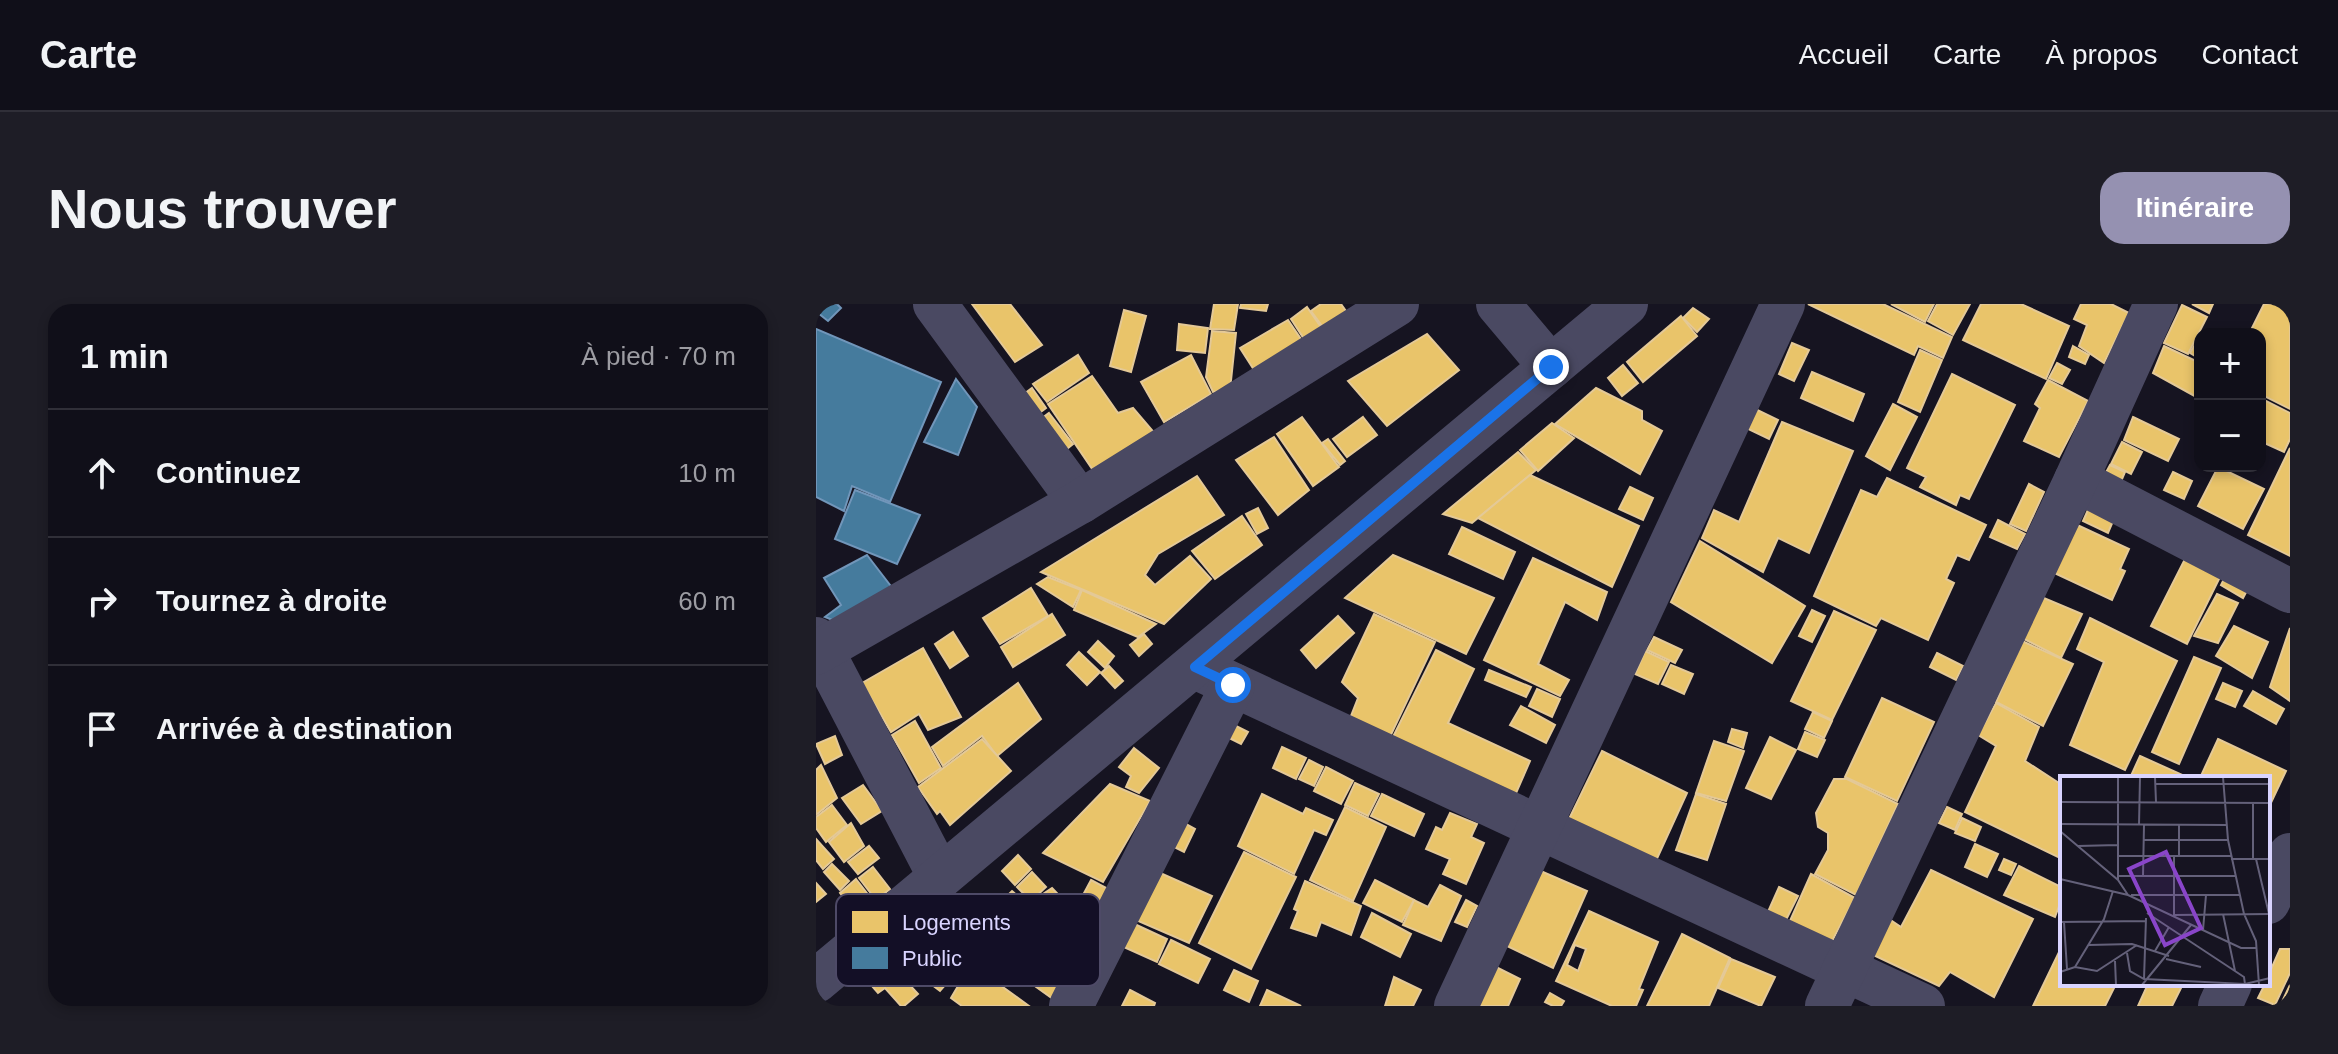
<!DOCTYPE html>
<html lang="fr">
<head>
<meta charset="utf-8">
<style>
	body { margin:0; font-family:Helvetica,sans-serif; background:#1e1d26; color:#f1f3f6 }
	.controls { position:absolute; right:24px; top:24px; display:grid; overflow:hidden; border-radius:16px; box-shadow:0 4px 12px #0003 }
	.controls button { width:72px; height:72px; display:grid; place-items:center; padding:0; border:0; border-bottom:2px solid #302f38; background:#100f19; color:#f1f3f6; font:40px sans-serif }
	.stop { position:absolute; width:24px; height:24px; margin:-18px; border:6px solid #1a73e8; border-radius:50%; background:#fff }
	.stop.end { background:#1a73e8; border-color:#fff; box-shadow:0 2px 8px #0008 }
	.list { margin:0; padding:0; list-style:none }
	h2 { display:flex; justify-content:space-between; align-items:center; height:104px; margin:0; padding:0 32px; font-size:34px }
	h2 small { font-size:26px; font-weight:400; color:#9c9ca2 }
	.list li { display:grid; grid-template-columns:52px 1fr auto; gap:24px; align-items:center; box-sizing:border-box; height:128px; padding:0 32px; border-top:2px solid #302f38 }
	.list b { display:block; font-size:30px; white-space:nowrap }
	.list em { font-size:26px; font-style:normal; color:#9c9ca2 }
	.icon { flex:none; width:44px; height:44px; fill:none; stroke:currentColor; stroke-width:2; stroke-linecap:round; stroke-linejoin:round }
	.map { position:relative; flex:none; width:1474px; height:702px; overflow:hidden; border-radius:24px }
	header { display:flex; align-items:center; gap:48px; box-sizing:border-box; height:112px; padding:0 40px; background:#100f19; border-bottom:2px solid #302f38 }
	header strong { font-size:38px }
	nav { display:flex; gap:44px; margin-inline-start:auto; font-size:28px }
	.intro { display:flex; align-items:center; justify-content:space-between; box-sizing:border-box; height:192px; padding:0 48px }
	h1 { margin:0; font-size:56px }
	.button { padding:20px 36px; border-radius:24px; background:#9591b1; color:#fff; font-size:28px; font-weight:700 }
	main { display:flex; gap:48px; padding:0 48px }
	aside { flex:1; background:#100f19; border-radius:24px; box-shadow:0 4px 12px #0003 }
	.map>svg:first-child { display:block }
	.homes { fill:#e9c46a; stroke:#e4c997; stroke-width:2; fill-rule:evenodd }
	.public { fill:#457b9d; stroke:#7196ba; stroke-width:2 }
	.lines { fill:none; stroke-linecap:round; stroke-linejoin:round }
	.minor { stroke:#4a4962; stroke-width:44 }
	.route { stroke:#1a73e8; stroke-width:10 }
	.inset-road { fill:none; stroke:#64617a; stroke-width:2 }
	.view { fill:#8945c9; fill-opacity:0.15; stroke:#8945c9; stroke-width:4 }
	.inset-edge { fill:none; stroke:#d9d4ff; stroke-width:4 }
	.key { fill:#130f26; stroke:#4e4a67; stroke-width:2 }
	.key-label { font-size:22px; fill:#d9d4ff }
</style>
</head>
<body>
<header>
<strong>Carte</strong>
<nav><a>Accueil</a><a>Carte</a><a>À propos</a><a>Contact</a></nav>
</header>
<div class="intro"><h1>Nous trouver</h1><a class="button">Itinéraire</a></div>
<main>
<aside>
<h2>1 min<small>À pied · 70 m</small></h2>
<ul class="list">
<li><svg class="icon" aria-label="ahead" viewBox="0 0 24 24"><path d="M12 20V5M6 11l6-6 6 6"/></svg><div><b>Continuez</b></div><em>10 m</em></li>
<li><svg class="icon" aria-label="right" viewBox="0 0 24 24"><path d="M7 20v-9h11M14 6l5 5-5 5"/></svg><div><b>Tournez à droite</b></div><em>60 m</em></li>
<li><svg class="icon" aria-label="arrive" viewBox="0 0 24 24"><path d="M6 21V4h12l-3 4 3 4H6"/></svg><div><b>Arrivée à destination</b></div></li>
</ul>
</aside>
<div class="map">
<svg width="1474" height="702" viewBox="0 0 1474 702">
	<rect width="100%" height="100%" fill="#161421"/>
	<g class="homes">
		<path d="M156 0H194L226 41 199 58Z"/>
		<path d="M398 0H422L418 26 394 25Z"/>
		<path d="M425 0H452L450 7 424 4Z"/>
		<path d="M505 0H525L532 10 509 26 495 7Z"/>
		<path d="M992 0H1067L1136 33 1127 54 1102 42 1098 51Z"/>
		<path d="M1075 0H1118L1109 18Z"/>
		<path d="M1121 0H1154L1137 31 1112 17Z"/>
		<path d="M1165 0H1205L1253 22 1230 75 1147 36Z"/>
		<path d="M1265 0H1295L1313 9 1288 59 1263 42 1271 21 1258 15Z"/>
		<path d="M1376 0H1397L1393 9Z"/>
		<path d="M1448 0H1474V105L1444 90V30H1433Z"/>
		<path d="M1366 1 1391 13 1372 50 1348 39Z"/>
		<path d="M491 3 507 26 490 38 475 15Z"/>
		<path d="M877 4 893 15 881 28 867 14Z"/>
		<path d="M308 6 330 12 315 68 294 62Z"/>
		<path d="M865 12 881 32 827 78 811 58Z"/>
		<path d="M472 16 487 38 438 66 424 44Z"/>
		<path d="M363 20 392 24 389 49 361 46Z"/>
		<path d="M396 27 420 29 414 86 397 88 390 73Z"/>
		<path d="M611 30 643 66 571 122 532 77Z"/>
		<path d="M1384 32V55L1374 49Z"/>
		<path d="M976 39 993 46 978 77 963 70Z"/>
		<path d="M1257 42 1273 51 1269 60 1253 53Z"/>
		<path d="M1348 42 1384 59V95L1337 69Z"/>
		<path d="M1104 46 1126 56 1104 108 1082 98Z"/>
		<path d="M262 51 273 69 231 98 217 80Z"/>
		<path d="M375 51 395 90 348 118 325 78Z"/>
		<path d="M1241 59 1254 66 1246 80 1233 74Z"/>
		<path d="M807 61 822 79 806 92 792 74Z"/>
		<path d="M996 68 1048 90 1037 117 985 94Z"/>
		<path d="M1136 70 1199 101 1153 195 1144 191 1140 201 1104 183 1110 173 1091 164Z"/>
		<path d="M276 72 302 109 317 104 341 132 281 172 232 100Z"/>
		<path d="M1232 76 1272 97 1243 153 1208 137 1224 104 1219 100Z"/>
		<path d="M216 84 230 104 214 116 200 96Z"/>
		<path d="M780 84 826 107V116L846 127 824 170 739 120Z"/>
		<path d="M1444 94 1474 109V135L1468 148 1444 137Z"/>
		<path d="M1077 100 1101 113 1074 166 1050 152Z"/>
		<path d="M933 102 962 116 953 135 924 121Z"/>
		<path d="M233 109 257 140 242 152 218 120Z"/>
		<path d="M486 113 523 163 497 182 461 130Z"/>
		<path d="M547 113 561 131 531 153 517 135Z"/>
		<path d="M1317 113 1363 135 1352 157 1308 136Z"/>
		<path d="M966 118 1037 147 993 249 962 234 947 268 886 234 898 206 923 218Z"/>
		<path d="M736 119 758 134 722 167 704 146Z"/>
		<path d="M458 133 493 186 462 211 420 156Z"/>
		<path d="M512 135 529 157 524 161 506 139Z"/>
		<path d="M1306 138 1326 148 1315 170 1295 160Z"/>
		<path d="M1474 144V252L1432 231Z"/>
		<path d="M702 148 720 166 656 219 627 210Z"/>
		<path d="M1294 161 1309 168 1304 180 1288 172Z"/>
		<path d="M1402 163 1448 185 1427 225 1382 202Z"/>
		<path d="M1357 168 1376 177 1368 195 1348 186Z"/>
		<path d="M714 171 823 222 796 283 662 214Z"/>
		<path d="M381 172 408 211 342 250 329 271 339 281 374 252 395 275 348 320 225 268Z"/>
		<path d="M1071 174 1170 221 1153 256 1141 251 1130 275 1138 279 1112 336 1065 314 1060 322 998 292 1045 186 1061 193Z"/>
		<path d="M1213 180 1228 188 1210 227 1194 220Z"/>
		<path d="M814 183 837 194 827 216 803 205Z"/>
		<path d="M1275 199 1300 210 1292 229 1267 217Z"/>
		<path d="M442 204 452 224 441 230 430 210Z"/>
		<path d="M426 212 446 241 399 275 376 247Z"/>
		<path d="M1182 216 1209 230 1201 245 1174 233Z"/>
		<path d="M1257 219 1313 245 1304 265 1309 267 1296 296 1234 267Z"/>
		<path d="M646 223 699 248 687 275 633 250Z"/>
		<path d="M884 237 989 302 956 359 855 298Z"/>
		<path d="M577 251 678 294 650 350 529 294Z"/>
		<path d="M1371 251 1406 269 1371 340 1335 322Z"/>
		<path d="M717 254 791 288 781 316 749 298 722 360 753 376 744 392 668 356Z"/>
		<path d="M1413 265 1436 277 1427 294 1405 281Z"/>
		<path d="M232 273 265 286 257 303 221 280Z"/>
		<path d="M215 284 232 312 184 340 167 314Z"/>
		<path d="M266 286 340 320 322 333 258 306Z"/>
		<path d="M1401 290 1422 299 1402 339 1378 332Z"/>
		<path d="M1223 292 1266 310 1245 354 1204 333Z"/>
		<path d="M996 306 1009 312 996 338 983 332Z"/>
		<path d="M1018 307 1060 326 1016 416 975 397Z"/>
		<path d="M236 310 249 331 197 363 185 343Z"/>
		<path d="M558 310 619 338 572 437 533 417 542 394 526 378Z"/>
		<path d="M522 312 538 329 500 364 485 346Z"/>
		<path d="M1274 314 1361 357 1309 466 1254 441 1288 358 1261 345Z"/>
		<path d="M1418 322 1452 338 1436 374 1400 352Z"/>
		<path d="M1474 324V397L1454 383Z"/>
		<path d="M137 328 152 352 134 364 119 340Z"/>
		<path d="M328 330 336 340 323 352 314 341Z"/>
		<path d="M838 333 866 346 859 359 831 346Z"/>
		<path d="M282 337 298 352 289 364 272 348Z"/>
		<path d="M1206 337 1257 360 1227 422 1180 398Z"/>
		<path d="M107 344 145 413 112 426 103 410 75 428 46 379Z"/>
		<path d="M620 346 658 365 632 419 714 457 697 496 571 445Z"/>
		<path d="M829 347 853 358 842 380 819 370Z"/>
		<path d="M263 348 284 368 271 381 251 361Z"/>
		<path d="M1121 349 1147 362 1140 376 1114 363Z"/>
		<path d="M1378 353 1405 364 1363 460 1336 448Z"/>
		<path d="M855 361 877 370 868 390 846 380Z"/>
		<path d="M293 362 307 377 299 384 285 369Z"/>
		<path d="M673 366 715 383 710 393 669 376Z"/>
		<path d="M202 379 225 415 181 452 166 432 127 462 116 443Z"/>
		<path d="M1407 379 1426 387 1419 403 1400 395Z"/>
		<path d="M721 385 744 395 736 413 713 402Z"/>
		<path d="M1437 387 1468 405 1460 420 1428 402Z"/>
		<path d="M1066 394 1118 418 1081 497 1029 473Z"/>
		<path d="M1180 399 1223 423 1209 457 1246 481V555L1149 508 1180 442 1162 431Z"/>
		<path d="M705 402 739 421 730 439 694 421Z"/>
		<path d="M997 408 1016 417 1008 434 989 425Z"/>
		<path d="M406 415 432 428 425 440 399 427Z"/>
		<path d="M99 417 125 464 103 479 76 431Z"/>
		<path d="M916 425 931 429 927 444 912 438Z"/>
		<path d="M989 428 1009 436 1001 453 982 445Z"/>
		<path d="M19 432 26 451 9 460 0 440Z"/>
		<path d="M954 433 980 446 955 495 930 484Z"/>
		<path d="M166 435 195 467 134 521 124 507 121 510 102 483Z"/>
		<path d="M1402 435 1470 467 1452 505V474H1384Z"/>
		<path d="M898 437 928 447 910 497 880 489Z"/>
		<path d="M466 443 490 454 480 475 457 464Z"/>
		<path d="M318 444 343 464 323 489 310 483 315 472 303 463Z"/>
		<path d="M786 447 871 489 839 559 752 517Z"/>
		<path d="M1324 452 1371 473 1370 474H1314Z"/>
		<path d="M493 456 507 463 498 482 483 475Z"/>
		<path d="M5 461 21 494 0 511V466Z"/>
		<path d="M510 463 537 477 525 500 498 487Z"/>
		<path d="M1018 475H1031L1082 500 1040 591 999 570 1012 546V529L1002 523 1000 509Z"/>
		<path d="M539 479 563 490 552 512 529 501Z"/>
		<path d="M294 480 334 497 287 578 227 549Z"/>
		<path d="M47 481 66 507 45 520 26 494Z"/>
		<path d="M446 490 487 510 490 504 517 516 510 531 498 526 478 570 422 542Z"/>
		<path d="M566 490 608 510 598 532 555 512Z"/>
		<path d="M880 490 910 500 891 556 860 546Z"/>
		<path d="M16 501 31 521 10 538 0 524V513Z"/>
		<path d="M529 503 570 523 537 597 494 576Z"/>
		<path d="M1131 503 1146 510 1139 526 1123 519Z"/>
		<path d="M634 509 661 520 655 533 668 539 650 580 627 570 634 555 610 545 620 523 626 526Z"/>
		<path d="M357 513 379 525 368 548 346 537Z"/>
		<path d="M1146 514 1165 523 1159 537 1139 529Z"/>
		<path d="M35 519 48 542 28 558 13 538Z"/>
		<path d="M0 535 18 555 7 565 0 556Z"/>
		<path d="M1159 540 1182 550 1171 573 1149 563Z"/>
		<path d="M53 542 63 554 42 570 32 558Z"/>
		<path d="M428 548 480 573 435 665 383 639Z"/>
		<path d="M202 551 215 565 199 581 186 567Z"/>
		<path d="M1188 555 1200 560 1195 571 1183 566Z"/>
		<path d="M16 560 33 577 24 586 8 568Z"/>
		<path d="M1203 562 1243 582 1246 594 1239 613 1188 591Z"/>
		<path d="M57 563 74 585 60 596 43 574Z"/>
		<path d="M333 564 396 592 373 639 313 613Z"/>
		<path d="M720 565 771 587 737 664 691 642Z"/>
		<path d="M1115 566 1217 615 1178 693 1134 668 1123 682 1053 649 1070 613 1085 623Z"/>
		<path d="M216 568 230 583 215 597 201 583Z"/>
		<path d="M995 570 1039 594 1014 641 973 619Z"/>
		<path d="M40 575 54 593 37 606 24 589Z"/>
		<path d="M275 576 292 585 275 617 259 606Z"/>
		<path d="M559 576 598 596 586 618 547 599Z"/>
		<path d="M489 577 545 602 535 631 505 618 500 632 475 624 482 607 478 605Z"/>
		<path d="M0 579 10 590 0 598Z"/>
		<path d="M624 581 645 592 625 637 587 621 598 596 612 603Z"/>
		<path d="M963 583 982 592 969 618 951 610Z"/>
		<path d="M236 584 273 623 255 639 215 598Z"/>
		<path d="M196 587 254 639 215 678 165 617Z"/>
		<path d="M650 596 661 602 651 623 639 618Z"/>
		<path d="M773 607 842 638 823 685 827 686 820 702H796L740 677ZM759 641 770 645 762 667 751 661Z"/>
		<path d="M556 609 595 630 584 653 545 633Z"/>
		<path d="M312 617 351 635 341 658 301 640Z"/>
		<path d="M866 630 914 654 893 702H831Z"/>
		<path d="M355 636 394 655 382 679 343 660Z"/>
		<path d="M256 642 262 648 237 695 219 682Z"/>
		<path d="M1246 642V680H1300L1289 702H1217Z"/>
		<path d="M1464 645H1474V669L1459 701 1442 694 1449 680H1452V672Z"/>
		<path d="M132 653 144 664 124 687 111 677Z"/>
		<path d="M915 655 959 673 945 702 902 684Z"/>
		<path d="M672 659 704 675 692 702H652Z"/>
		<path d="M155 660 213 702H146L135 694Z"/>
		<path d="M76 662 102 690 88 702H85L69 684 62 689 56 682Z"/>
		<path d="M418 666 442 677 433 698 408 686Z"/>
		<path d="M578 673 605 686 597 702H569Z"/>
		<path d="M1332 680H1367L1356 702H1322Z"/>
		<path d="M1474 681V702H1464Z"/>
		<path d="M314 686 339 699 338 702H306Z"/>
		<path d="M451 686 485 702H444Z"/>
		<path d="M734 689 748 697 745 702H737L729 698Z"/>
	</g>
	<g class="public">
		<path d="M8 0H21L25 4 12 17 2 9Z"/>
		<path d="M0 25 125 78 74 198 36 182 28 207 0 193Z"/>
		<path d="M140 75 161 103 142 151 108 138Z"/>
		<path d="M39 186 104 211 81 260 19 235Z"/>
		<path d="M51 251 84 294 39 325 9 313 25 301 8 274Z"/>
	</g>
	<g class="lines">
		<g class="minor">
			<path d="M119 0 264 198"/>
			<path d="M682 0 735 63"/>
			<path d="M1260 176 1474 287"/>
			<path d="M0 335 124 573"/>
			<path d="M0 349 264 198 581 0"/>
			<path d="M379 363 1107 702"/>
			<path d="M1452 598 1474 551"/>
			<path d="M0 677 810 0"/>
			<path d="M255 702 417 381"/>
			<path d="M640 702 967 0"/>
			<path d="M1011 702 1260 176 1340 0"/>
			<path d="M1404 702 1414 680"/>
		</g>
	</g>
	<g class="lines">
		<path class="route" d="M417 381 379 363 735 63"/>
	</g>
	<g transform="translate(1244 472)">
		<rect width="210" height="210" fill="#161421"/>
		<path class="inset-road" d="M58 1V104M95 1 96 26M163 1 168 64 184 138 196 165 199 209M96 8H210M0 26 210 27M0 48 166 49M79 49 80 1M119 49V80M0 55 58 104 68 119M84 64H168M18 70 58 69M58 80H171M114 80V140M171 83H210M193 83V27M196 83 209 138M58 100H175M83 100 84 49M0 103 68 119 181 172H197M71 119H180M163 138 175 195M114 139 210 138M0 146 85 145M4 146 7 193M143 154 146 119M29 169 72 168 109 180M95 175 109 151M67 177 70 195 84 203 185 208 184 201 87 137M106 183 141 191M55 185 56 209M15 191 44 143 53 115M0 196 15 191 37 195 77 169M84 203 86 142M185 208 210 202M82 209 131 149"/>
		<path class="view" d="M106 76 141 152 105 169 69 93Z"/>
		<rect width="210" height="210" class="inset-edge"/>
	</g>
	<rect x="20" y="590" width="264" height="92" rx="12" class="key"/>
	<rect x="36" y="607" width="36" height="22" fill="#e9c46a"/>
	<rect x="36" y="643" width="36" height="22" fill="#457b9d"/>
	<g class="key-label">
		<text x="86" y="626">Logements</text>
		<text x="86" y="662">Public</text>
	</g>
</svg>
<div class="controls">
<button>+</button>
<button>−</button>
</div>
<div class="stop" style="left:417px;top:381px"></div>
<div class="stop end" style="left:735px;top:63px"></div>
</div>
</main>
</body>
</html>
